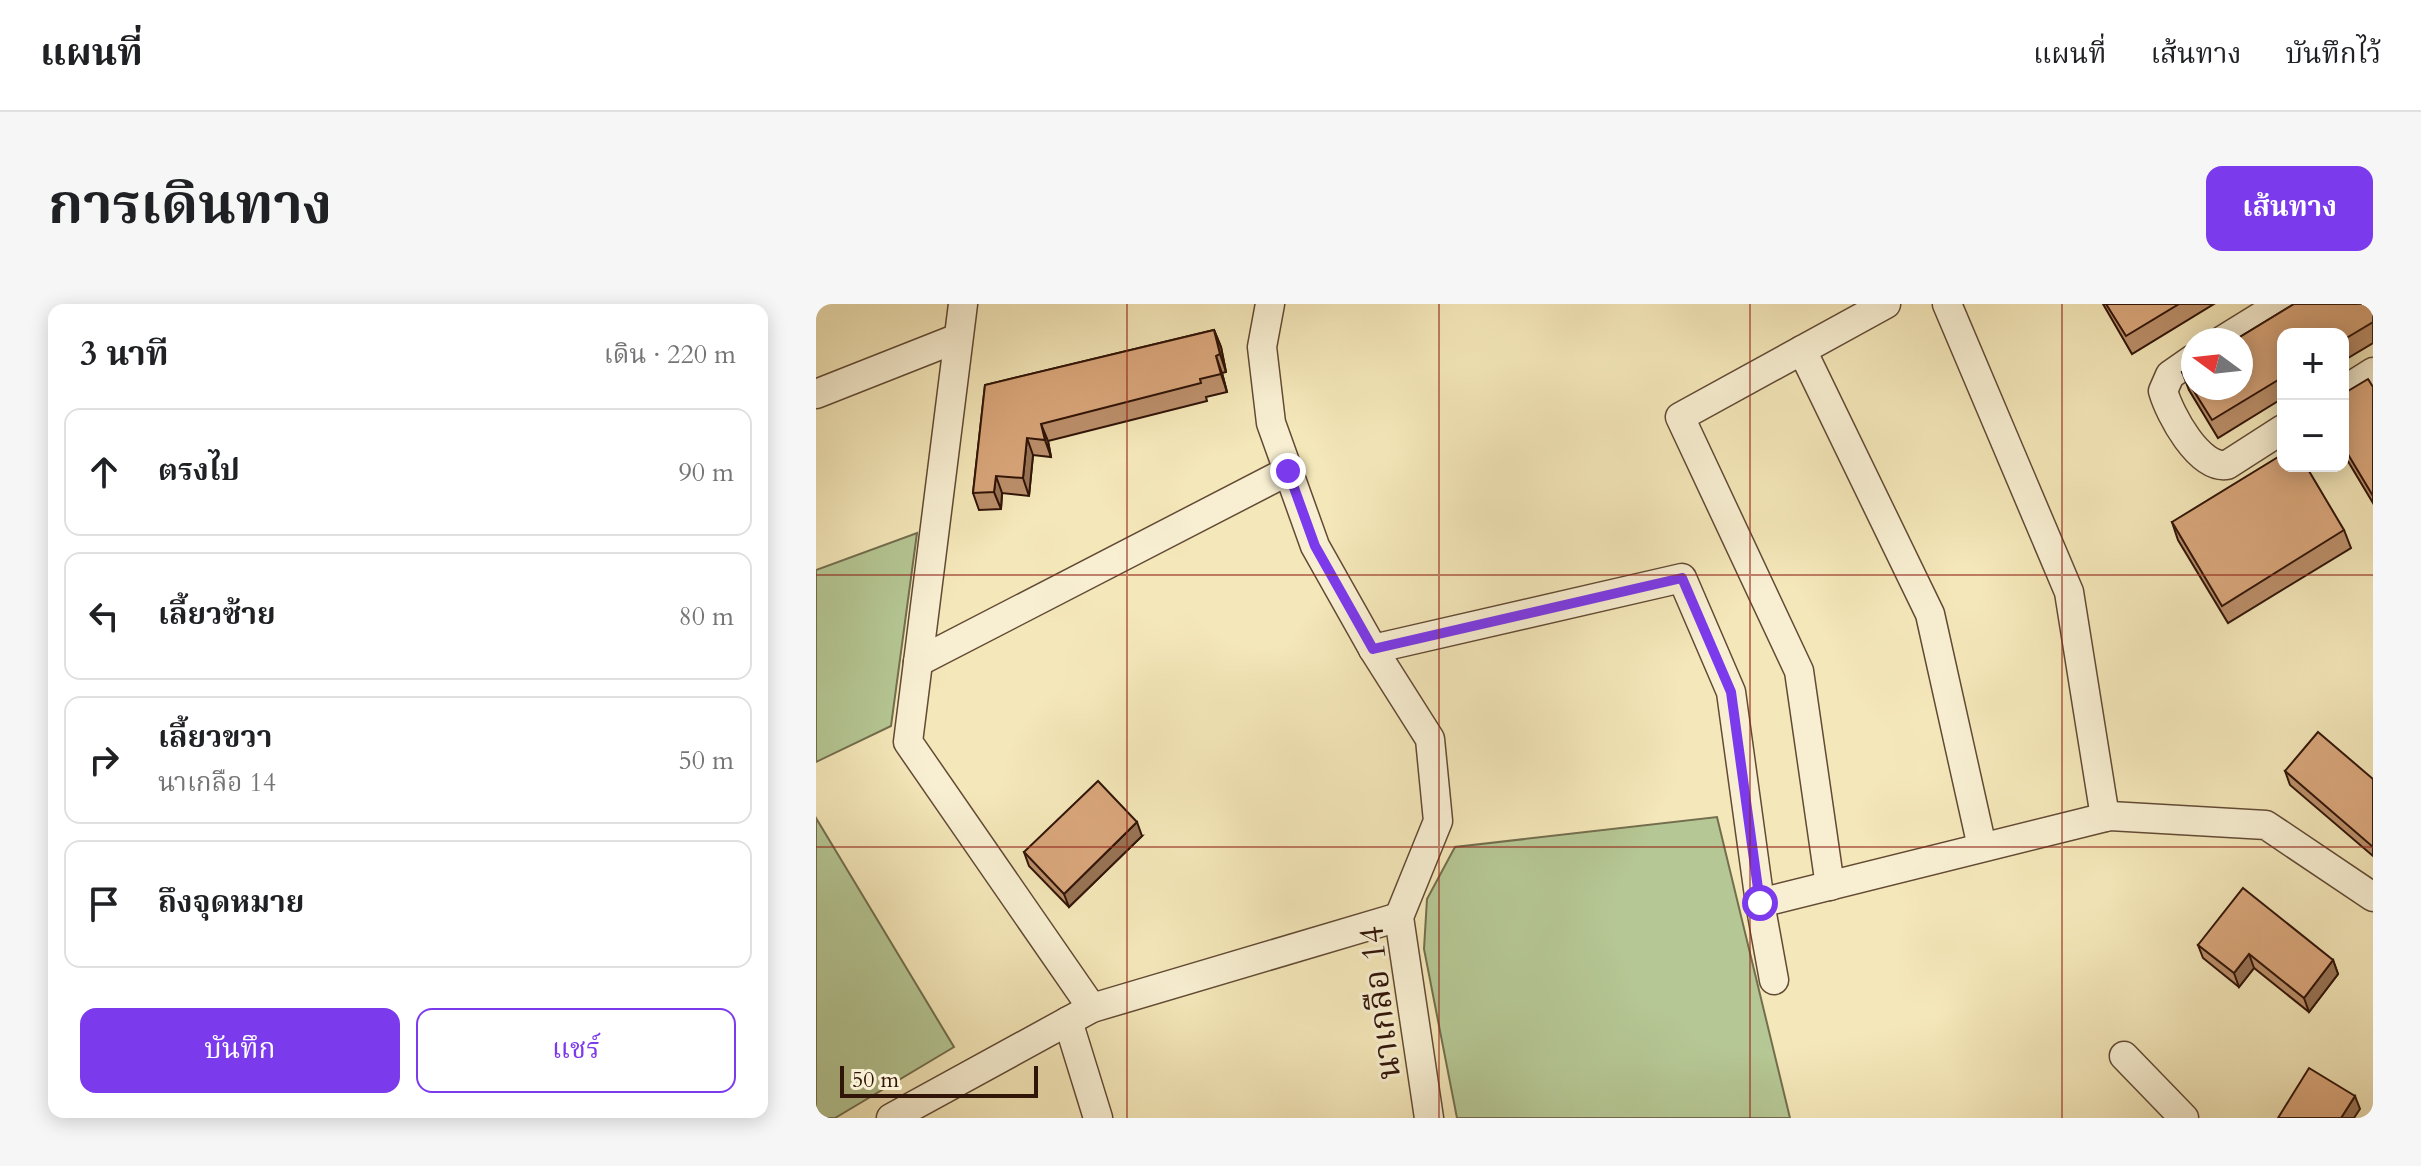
<!DOCTYPE html>
<html lang="th">
<head>
<meta charset="utf-8">
<style>
	body { margin:0; font-family:Cardo,"Noto Serif Thai",serif; background:#f6f6f6; color:#202124 }
	.controls { position:absolute; right:24px; top:24px; display:grid; overflow:hidden; border-radius:16px; box-shadow:0 4px 20px #0003 }
	.controls button { width:72px; height:72px; display:grid; place-items:center; padding:0; border:0; border-bottom:2px solid #e0e0e0; background:#fff; color:#202124; font:40px sans-serif }
	.compass { position:absolute; left:1365px; top:24px; width:72px; height:72px; border-radius:50%; background:#fff; box-shadow:0 4px 20px #0003; rotate:285deg }
	.scale { position:absolute; left:24px; bottom:20px; width:198px; box-sizing:border-box; padding-left:8px; border:4px solid #311508; border-top:0; font-size:22px; line-height:28px; white-space:nowrap; color:#311508; -webkit-text-stroke:6px #f8efd2; paint-order:stroke }
	.stop { position:absolute; width:24px; height:24px; margin:-18px; border:6px solid #7c3aed; border-radius:50%; background:#fff }
	.stop.end { background:#7c3aed; border-color:#fff; box-shadow:0 2px 8px #0008 }
	.list { margin:0; padding:0; list-style:none }
	h2 { display:flex; justify-content:space-between; align-items:center; height:104px; margin:0; padding:0 32px; font-size:34px }
	h2 small { font-size:26px; font-weight:400; color:#757577 }
	.list li { display:grid; grid-template-columns:52px 1fr auto; gap:24px; align-items:center; box-sizing:border-box; height:128px; margin:0 16px 16px; padding:0 16px; border:2px solid #e0e0e0; border-radius:16px }
	.list b { display:block; font-size:30px; white-space:nowrap }
	.list p { margin:0; font-size:26px; white-space:nowrap; color:#757577 }
	.list em { font-size:26px; font-style:normal; color:#757577 }
	.actions { display:flex; gap:16px; padding:24px 32px }
	.actions a { flex:1; padding:18px 0; border:2px solid #7c3aed; border-radius:16px; text-align:center; font-size:28px; color:#7c3aed }
	.actions .main { background:#7c3aed; color:#fff }
	.icon { flex:none; width:44px; height:44px; fill:none; stroke:currentColor; stroke-width:2; stroke-linecap:round; stroke-linejoin:round }
	.map { position:relative; flex:none; width:1557px; height:814px; overflow:hidden; border-radius:16px }
	header { display:flex; align-items:center; gap:48px; box-sizing:border-box; height:112px; padding:0 40px; background:#fff; border-bottom:2px solid #e0e0e0 }
	header strong { font-size:38px }
	nav { display:flex; gap:44px; margin-inline-start:auto; font-size:28px }
	.intro { display:flex; align-items:center; justify-content:space-between; box-sizing:border-box; height:192px; padding:0 48px }
	h1 { margin:0; font-size:56px }
	.button { padding:20px 36px; border-radius:16px; background:#7c3aed; color:#fff; font-size:28px; font-weight:700 }
	main { display:flex; gap:48px; padding:0 48px }
	aside { flex:1; background:#fff; border-radius:16px; box-shadow:0 4px 20px #0003 }
	.map>svg:first-child { display:block }
	.green { fill:#b5c794; stroke:#736e4e; stroke-width:2 }
	.lines { fill:none; stroke-linecap:round; stroke-linejoin:round }
	.minor-casing { stroke:#624a34; stroke-width:31 }
	.minor { stroke:#f8efd2; stroke-width:28 }
	.wall { fill:#bb8f6a; stroke:#311508; stroke-width:2 }
	.shaded-wall { fill:#987456; stroke:#311508; stroke-width:2 }
	.building { fill:#d9a67b; stroke:#311508; stroke-width:2 }
	.route { stroke:#7c3aed; stroke-width:10 }
	.grid { fill:none; stroke:#8f2418; stroke-width:2; stroke-opacity:0.55 }
	.labels { text-anchor:middle; stroke-width:6; stroke-linejoin:round; paint-order:stroke }
	.street-label { font-size:34px; fill:#311508; stroke:#f8efd2 }
</style>
</head>
<body>
<header>
<strong>แผนที่</strong>
<nav><a>แผนที่</a><a>เส้นทาง</a><a>บันทึกไว้</a></nav>
</header>
<div class="intro"><h1>การเดินทาง</h1><a class="button">เส้นทาง</a></div>
<main>
<aside>
<h2>3 นาที<small>เดิน · 220 m</small></h2>
<ul class="list">
<li><svg class="icon" aria-label="ahead" viewBox="0 0 24 24"><path d="M12 20V5M6 11l6-6 6 6"/></svg><div><b>ตรงไป</b></div><em>90 m</em></li>
<li><svg class="icon" aria-label="left" viewBox="0 0 24 24"><path d="M17 20v-9H6M10 6l-5 5 5 5"/></svg><div><b>เลี้ยวซ้าย</b></div><em>80 m</em></li>
<li><svg class="icon" aria-label="right" viewBox="0 0 24 24"><path d="M7 20v-9h11M14 6l5 5-5 5"/></svg><div><b>เลี้ยวขวา</b><p>นาเกลือ 14</p></div><em>50 m</em></li>
<li><svg class="icon" aria-label="arrive" viewBox="0 0 24 24"><path d="M6 21V4h12l-3 4 3 4H6"/></svg><div><b>ถึงจุดหมาย</b></div></li>
</ul>
<div class="actions"><a class="main">บันทึก</a><a>แชร์</a></div>
</aside>
<div class="map">
<svg width="1557" height="814" viewBox="0 0 1557 814">
	<rect width="100%" height="100%" fill="#f4e7b9"/>
	<filter id="stains"><feTurbulence type="fractalNoise" baseFrequency=".0025" numOctaves="4"/><feColorMatrix values="0 0 0 0 .2 0 0 0 0 .09 0 0 0 0 .02 0 0 0 .5 -.17"/></filter>
	<radialGradient id="worn" r=".72"><stop offset=".6" stop-color="#630" stop-opacity="0"/><stop offset="1" stop-color="#630" stop-opacity=".3"/></radialGradient>
	<g class="green">
		<path d="M101 229 75 422 0 458V266Z"/>
		<path d="M901 513 974 814H641L608 645 611 595 639 543Z"/>
		<path d="M0 514 138 743 19 814H0Z"/>
	</g>
	<g class="lines">
		<g class="minor-casing">
			<g id="minor">
				<path d="M147 0 92 438 276 704"/>
				<path d="M454 0 446 43 455 119 499 242 557 345 614 435 622 517 583 613 613 814"/>
				<path d="M1131 0 1253 288 1289 513"/>
				<path d="M1407 36 1465 0"/>
				<path d="M986 46 1114 310 1166 543"/>
				<path d="M1377 55 1354 71 1347 87C1354 111 1383 165 1411 161L1467 125"/>
				<path d="M1527 87 1557 68"/>
				<path d="M0 90 142 34"/>
				<path d="M557 345 866 274 915 388 944 599 958 676"/>
				<path d="M102 358 472 167"/>
				<path d="M1014 582 983 367 864 113 1070 0"/>
				<path d="M944 599 1294 512 1450 521 1557 593"/>
				<path d="M252 717 282 814"/>
				<path d="M1308 752 1368 814"/>
				<path d="M75 814 276 704 583 613"/>
			</g>
		</g>
		<use href="#minor" class="minor"/>
	</g>
	<g class="wall">
		<path d="M1287 0H1398L1316 50Z"/>
		<path d="M1478 0H1557V39L1527 57V30H1467V94L1402 134 1373 86 1366 68 1377 62V84H1425V36H1419Z"/>
		<path d="M398 26 405 43 410 68 406 69 411 88 390 93 391 97 232 137 235 153 217 151 213 192 186 189 185 205 163 206 157 189 169 81Z"/>
		<path d="M1557 83V199L1527 149V90Z"/>
		<path d="M1356 218 1528 226 1535 244 1412 319 1362 236Z"/>
		<path d="M1469 467 1557 475V552L1474 481Z"/>
		<path d="M326 532 253 603 213 562 208 548Z"/>
		<path d="M1382 641 1517 656 1522 670 1493 708 1438 664 1423 683 1387 654Z"/>
	</g>
	<g class="shaded-wall">
		<path d="M398 26 405 43 410 68 404 50Z"/>
		<path d="M400 52 406 69 411 88 405 70Z"/>
		<path d="M225 120 232 137 235 153 229 136Z"/>
		<path d="M211 134 217 151 213 192 207 174Z"/>
		<path d="M180 172 186 189 185 205 178 188Z"/>
		<path d="M321 518 326 532 253 603 248 590Z"/>
		<path d="M1433 650 1438 664 1423 683 1418 669Z"/>
		<path d="M1517 656 1522 670 1493 708 1488 694Z"/>
		<path d="M1539 792 1544 805 1538 814H1525Z"/>
	</g>
	<g class="building">
		<path d="M1290 0H1363L1310 32Z"/>
		<path d="M1478 0H1557V18L1527 36V30H1467V73L1396 116 1366 68 1377 62V84H1425V36H1419Z"/>
		<path d="M398 26 404 50 400 52 405 70 384 75 385 79 225 120 229 136 211 134 207 174 180 172 178 188 157 189 169 81Z"/>
		<path d="M1552 75 1557 83V192L1527 142V90Z"/>
		<path d="M1467 150V162H1490L1528 226 1406 302 1356 218Z"/>
		<path d="M1502 428 1557 475V543L1469 467Z"/>
		<path d="M282 477 321 518 248 590 208 548Z"/>
		<path d="M1427 584 1517 656 1488 694 1433 650 1418 669 1382 641Z"/>
		<path d="M1493 764 1539 792 1525 814H1462Z"/>
	</g>
	<g class="lines">
		<path class="route" d="M472 167 499 242 557 345 866 274 915 388 944 599"/>
	</g>
	<path class="grid" d="M311 0V814M623 0V814M934 0V814M1246 0V814M0 271H1557M0 543H1557"/>
	<g class="labels">
		<g class="street-label">
			<text transform="translate(563 699) rotate(-97)" y="12">นาเกลือ 14</text>
		</g>
	</g>
	<rect width="100%" height="100%" filter="url(#stains)"/>
	<rect width="100%" height="100%" fill="url(#worn)"/>
</svg>
<div class="controls">
<button>+</button>
<button>−</button>
</div>
<svg class="compass" viewBox="-18 -18 36 36"><path d="M0-13l5 13h-10z" fill="#e53935"/><path d="M0 13l5-13h-10z" fill="#757577"/></svg>
<div class="scale">50 m</div>
<div class="stop" style="left:944px;top:599px"></div>
<div class="stop end" style="left:472px;top:167px"></div>
</div>
</main>
</body>
</html>
